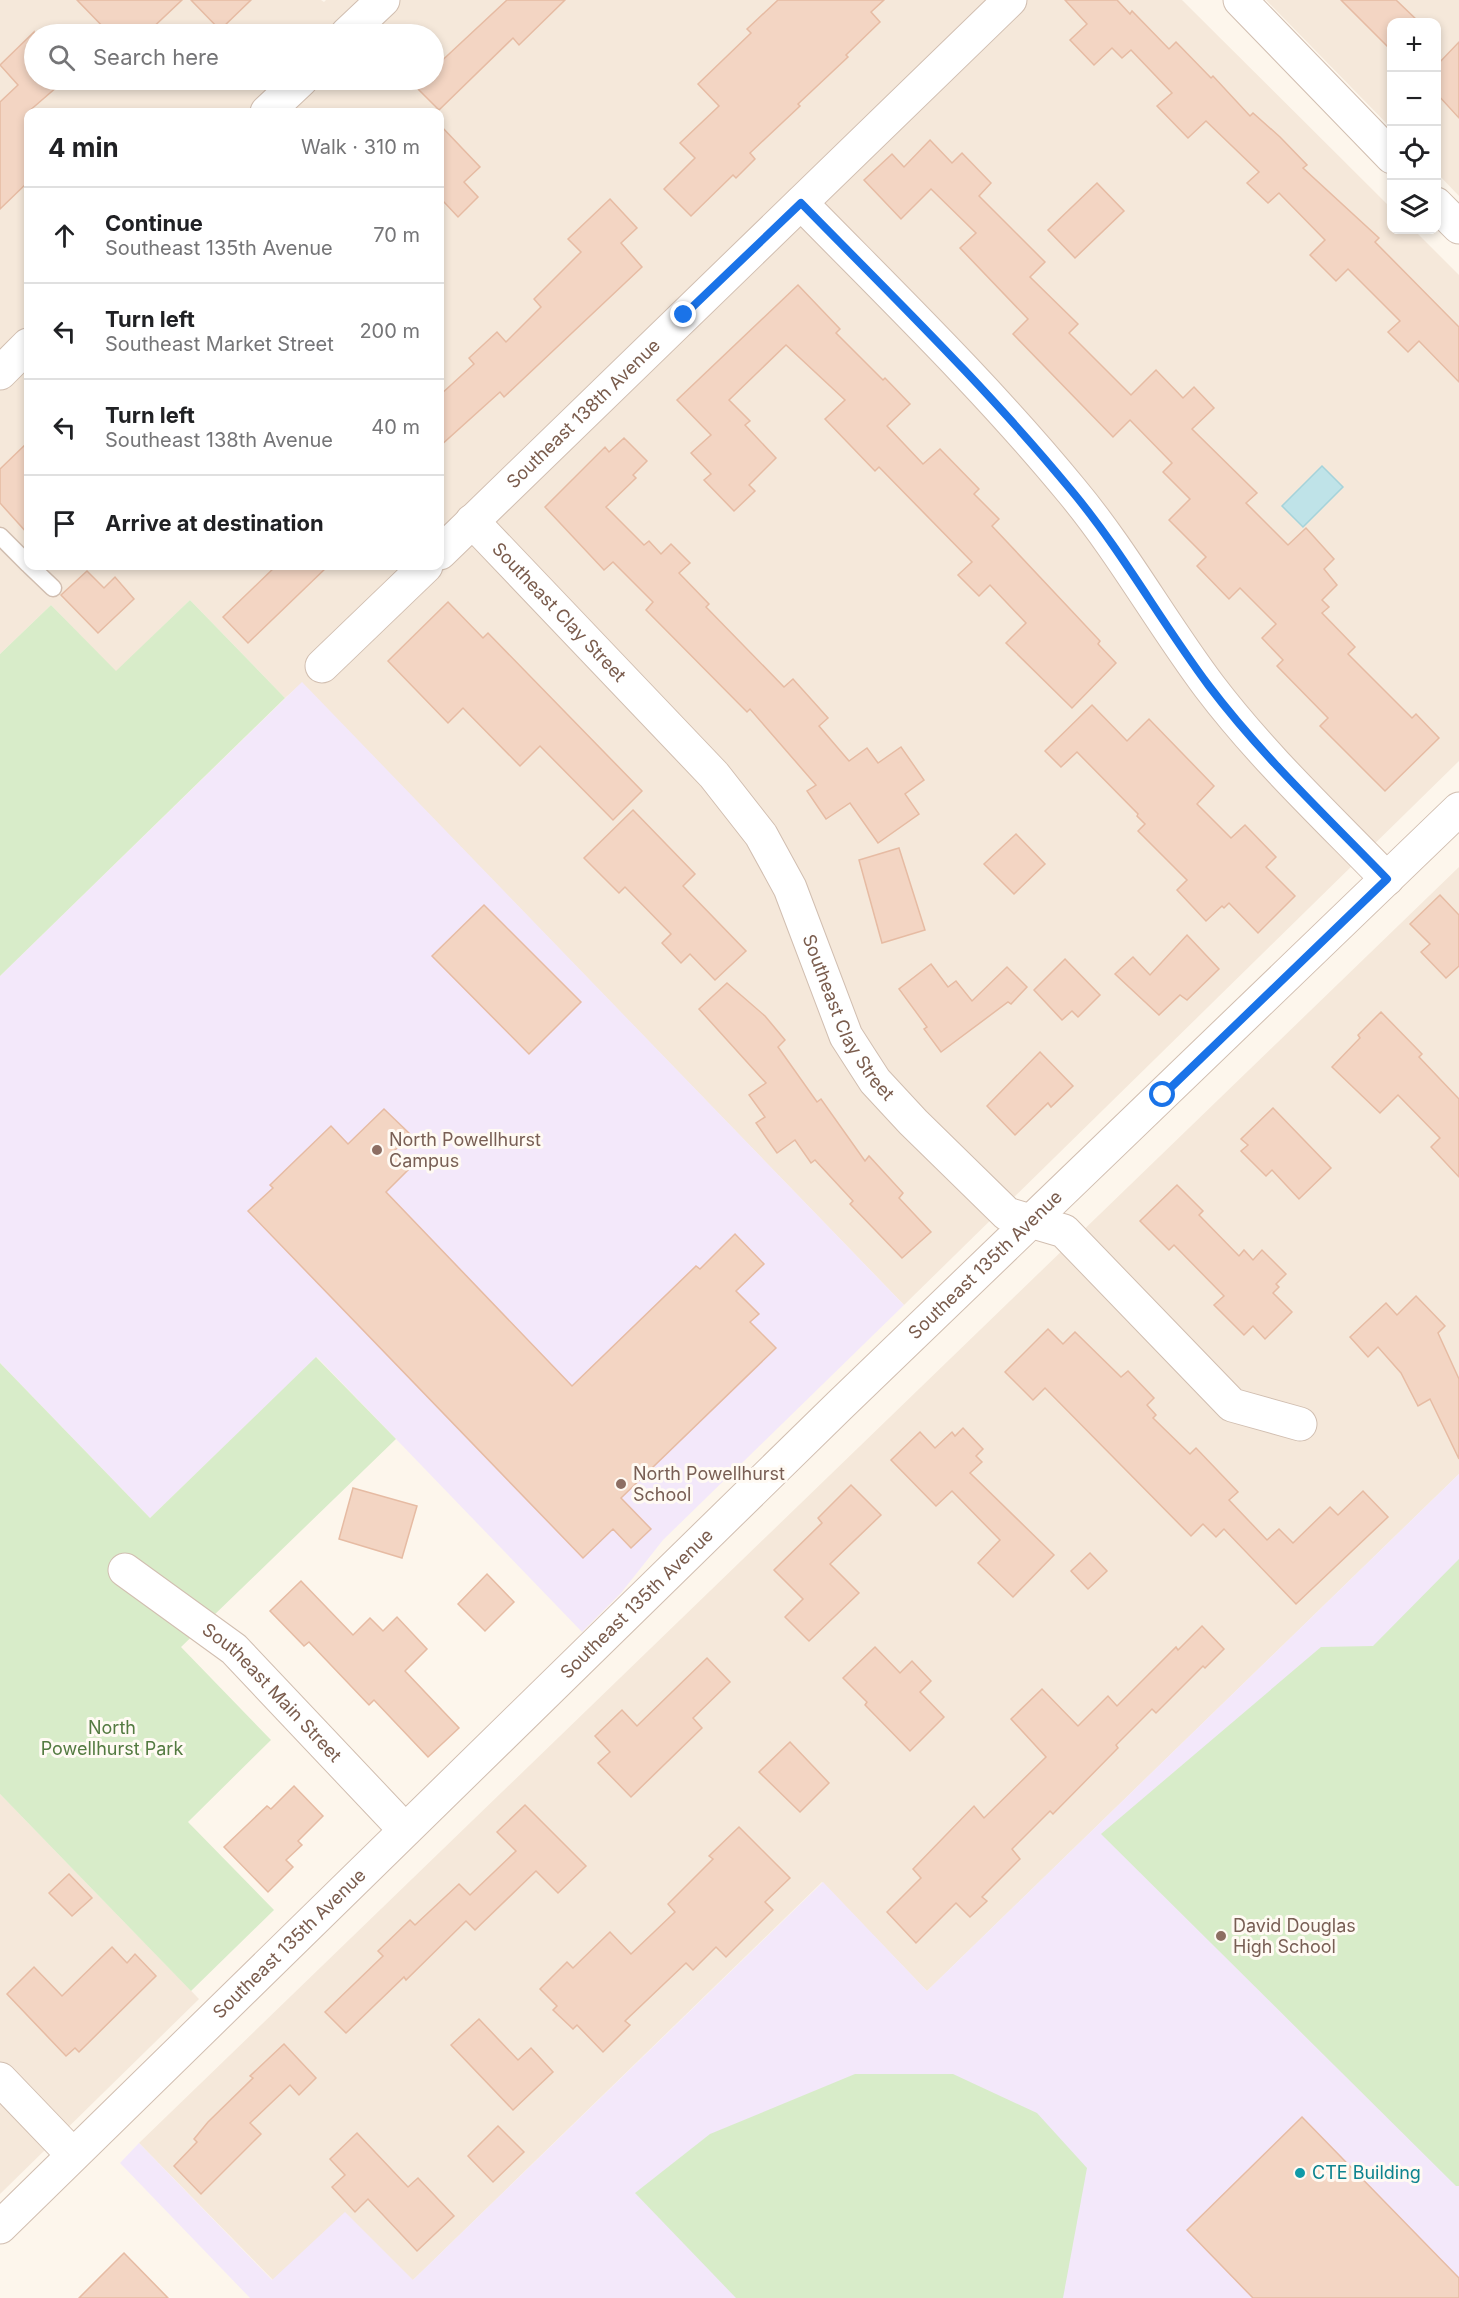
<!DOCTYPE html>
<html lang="en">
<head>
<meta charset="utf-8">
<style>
	body { margin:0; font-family:Inter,sans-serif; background:#f2f2f2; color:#202124 }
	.controls { position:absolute; right:18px; top:18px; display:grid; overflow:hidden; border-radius:12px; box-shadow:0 3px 9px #0003 }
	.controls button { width:54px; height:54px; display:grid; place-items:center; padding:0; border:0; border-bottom:2px solid #e0e0e0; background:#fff; color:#202124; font:30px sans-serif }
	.stop { position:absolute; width:18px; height:18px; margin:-14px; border:4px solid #1a73e8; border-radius:50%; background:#fff }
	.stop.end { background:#1a73e8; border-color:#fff; box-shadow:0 2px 6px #0008 }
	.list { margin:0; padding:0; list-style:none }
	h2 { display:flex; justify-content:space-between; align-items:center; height:78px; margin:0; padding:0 24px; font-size:26px }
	h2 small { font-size:20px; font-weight:400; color:#757577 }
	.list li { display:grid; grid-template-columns:39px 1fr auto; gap:18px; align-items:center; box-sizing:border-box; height:96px; padding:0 24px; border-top:2px solid #e0e0e0 }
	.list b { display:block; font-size:22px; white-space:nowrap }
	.list p { margin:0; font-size:20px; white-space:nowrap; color:#757577 }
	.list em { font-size:20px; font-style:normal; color:#757577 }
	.icon { flex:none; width:33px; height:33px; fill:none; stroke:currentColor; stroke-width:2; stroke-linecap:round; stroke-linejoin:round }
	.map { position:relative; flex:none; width:1459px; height:2298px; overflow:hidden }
	.search { position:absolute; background:#fff; box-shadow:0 3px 9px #0003; left:24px; top:24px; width:420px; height:66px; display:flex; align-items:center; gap:15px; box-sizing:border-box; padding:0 21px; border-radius:33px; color:#757577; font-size:22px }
	.panel { position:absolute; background:#fff; box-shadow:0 3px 9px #0003; left:24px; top:108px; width:420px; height:462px; border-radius:12px }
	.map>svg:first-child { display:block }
	.residential { fill:#f5e8da; fill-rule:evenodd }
	.education { fill:#f3e8fa }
	.green { fill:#d8ecc9 }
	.water { fill:#bfe3e8; stroke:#a5d3da; stroke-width:1.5 }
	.building { fill:#f3d5c3; stroke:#e6bba3; stroke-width:1.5 }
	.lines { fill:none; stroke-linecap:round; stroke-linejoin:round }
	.lane-casing { stroke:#d1beb0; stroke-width:19 }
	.street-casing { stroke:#d1beb0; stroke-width:35 }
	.lane { stroke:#fff; stroke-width:16 }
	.street { stroke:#fff; stroke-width:33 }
	.route { stroke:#1a73e8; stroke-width:8 }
	.education-dot { fill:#8d6e63; stroke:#fffaf3; stroke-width:2 }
	.culture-dot { fill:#0f9aa8; stroke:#fffaf3; stroke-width:2 }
	.labels { text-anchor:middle; stroke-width:6; stroke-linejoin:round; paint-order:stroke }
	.street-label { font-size:18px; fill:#7a5c4d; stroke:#fffaf3 }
	.education-label { font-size:18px; fill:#785e54; stroke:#fffaf3; text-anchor:start }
	.park-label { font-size:18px; fill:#537a41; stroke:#fffaf3 }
	.culture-label { font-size:18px; fill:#0d838f; stroke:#fffaf3; text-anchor:start }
</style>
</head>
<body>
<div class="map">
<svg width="1459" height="2298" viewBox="0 0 1459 2298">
	<rect width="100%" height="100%" fill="#fdf6ec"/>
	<g class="residential">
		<path d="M0 0H321L324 2 326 0H1182L1391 208 1392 230H1414L1459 275V761L904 1305 302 683 285 698 190 600 116 672 51 605 0 654ZM34 34H434V80H34ZM28 112H440V566H28Z"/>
		<path d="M1266 0H1459V196L1437 173 1436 22H1392L1391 128Z"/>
		<path d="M1459 867V1474L927 1991 822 1882 412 2281 273 2280 139 2143Z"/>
		<path d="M0 1794 199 1999 0 2194Z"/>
	</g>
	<g class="education">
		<path d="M302 682 904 1305 663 1540 621 1593 582 1632 317 1357 150 1518 0 1363V976Z"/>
		<path d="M1459 1474V2298H250L120 2163 139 2143 272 2280 345 2212 413 2280 823 1882 927 1991Z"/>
	</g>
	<g class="green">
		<path d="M190 600 285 698 0 976V654L51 605 116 671Z"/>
		<path d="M316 1357 396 1439 181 1647 271 1740 188 1822 274 1910 191 1991 0 1794V1363L150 1518Z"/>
		<path d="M1459 1559V2186H1456L1101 1834 1321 1647 1373 1646Z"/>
		<path d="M855 2074H953L1037 2113 1087 2168 1063 2298H736L635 2193 710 2134Z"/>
	</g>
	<path class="water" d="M1322 466 1343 487 1303 527 1282 506Z"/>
	<g class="building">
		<path d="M77 0H182L146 34H110Z"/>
		<path d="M191 0H251L220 30Z"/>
		<path d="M507 0H565L519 45 513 38 439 110 415 86 422 80H434V68Z"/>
		<path d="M778 0H884L871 12 880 22 846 55 848 57 798 104 800 106 750 153 755 159 736 178 733 175 691 216 664 189 695 158 680 143 719 106 698 84 751 33 747 29Z"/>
		<path d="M1065 0H1117L1130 14 1132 11 1169 49 1176 42 1211 78 1213 76 1250 116 1253 113 1280 137 1307 165 1303 168 1379 238 1375 242 1459 327V382L1419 341 1408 352 1388 332 1400 321 1348 269 1336 281 1310 255 1325 240 1279 193 1268 203 1247 183 1259 172 1206 121 1188 138 1157 106 1172 93 1131 50 1122 58 1112 48 1094 65 1070 40 1087 24Z"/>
		<path d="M1341 0H1396L1419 22H1392V51Z"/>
		<path d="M34 32V80H65L28 112V182L0 209V102L18 85 0 65Z"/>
		<path d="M1459 42V118L1437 94V65Z"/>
		<path d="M440 125 480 167 464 182 478 197 458 217 444 202 440 206Z"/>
		<path d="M930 140 952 163 962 153 991 183 979 196 1045 262 1030 277 1078 324 1069 333 1131 395 1156 370 1183 398 1194 387 1214 408 1192 429 1257 493 1246 503 1288 545 1306 528 1334 559 1324 569 1337 585 1322 600 1329 607 1322 613 1355 647 1348 654 1412 718 1416 714 1439 738 1385 791 1320 726 1328 718 1277 666 1283 660 1262 638 1276 624 1240 588 1229 599 1197 566 1206 557 1169 520 1190 499 1163 472 1172 463 1130 420 1113 437 1013 334 1028 319 960 248 976 233 931 189 901 219 864 180 892 154 904 167Z"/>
		<path d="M1097 183 1124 211 1075 258 1048 230Z"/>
		<path d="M610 199 637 228 621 243 642 267 504 397 500 392 440 446V395L474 364 469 358 497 332 506 342 541 307 534 299 581 252 568 239Z"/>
		<path d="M798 285 840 329 836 333 883 380 885 378 910 404 887 426 923 464 940 449 979 489 974 494 999 519 992 526 1100 641 1098 644 1116 663 1072 708 1006 643 1026 623 990 585 979 596 958 575 972 562 879 467 875 471 825 419 845 400 786 345 729 400 750 421 745 425 776 458 749 485 755 491 734 511 704 480 711 474 691 453 711 435 677 400Z"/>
		<path d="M624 438 647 461 633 475 636 478 606 507 644 545 649 541 661 554 671 544 690 563 679 573 709 604 706 607 784 687 793 679 828 718 819 726 849 761 867 748 878 763 901 747 924 780 905 794 919 814 878 843 850 803 826 819 807 791 816 785 750 709 747 712 646 610 653 602 613 562 604 570 545 507 605 447 609 452Z"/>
		<path d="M28 442V534L0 503V469Z"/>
		<path d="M276 566H328L248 643 223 617Z"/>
		<path d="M87 571 104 588 115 577 134 599 98 633 61 595Z"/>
		<path d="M448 602 483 638 488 633 642 791 613 820 540 746 520 766 463 708 448 723 388 661Z"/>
		<path d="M1092 705 1127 741 1149 719 1214 786 1197 804 1231 838 1245 825 1276 857 1266 867 1295 896 1258 933 1229 903 1224 908 1222 906 1206 921 1177 890 1187 880 1138 831 1145 824 1137 816 1138 814 1077 752 1061 767 1045 751Z"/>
		<path d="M633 810 695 874 683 886 746 951 715 980 690 954 681 963 662 943 671 934 625 887 619 893 584 858Z"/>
		<path d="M1016 834 1045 864 1014 894 984 864Z"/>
		<path d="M899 848 925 930 882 943 859 860Z"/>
		<path d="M1440 895 1459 915V966L1446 978 1421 952 1430 944 1410 924Z"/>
		<path d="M484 905 581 1002 529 1054 432 956Z"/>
		<path d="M1187 935 1219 969 1187 1000 1180 995 1159 1015 1115 974 1133 957 1150 975Z"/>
		<path d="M1065 959 1100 995 1078 1017 1072 1011 1062 1020 1034 990Z"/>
		<path d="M931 964 948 987 956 981 972 1001 1007 967 1027 987 1011 1004 1008 1002 941 1052 924 1029 927 1027 899 989Z"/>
		<path d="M727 983 765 1016 785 1040 778 1047 817 1102 821 1099 865 1161 869 1156 903 1193 899 1198 931 1232 902 1258 850 1204 853 1201 815 1160 811 1163 795 1140 777 1153 756 1123 765 1117 749 1095 766 1083 699 1009Z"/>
		<path d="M1381 1012 1422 1054 1419 1057 1459 1099V1177L1431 1147 1440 1138 1398 1095 1380 1113 1332 1067 1360 1038 1358 1035Z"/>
		<path d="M1040 1052 1073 1086 1051 1107 1048 1103 1015 1135 987 1106Z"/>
		<path d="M1273 1108 1331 1168 1299 1199 1272 1170 1266 1176 1241 1151 1248 1145 1241 1139Z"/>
		<path d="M384 1109 411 1135 395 1150 411 1167 386 1192 572 1386 696 1266 700 1269 735 1234 764 1264 736 1291 759 1314 750 1322 776 1348 621 1498 651 1529 631 1548 613 1529 583 1558 248 1211 273 1188 270 1185 331 1126 348 1144Z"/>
		<path d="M1177 1185 1203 1211 1199 1215 1239 1256 1244 1250 1253 1260 1262 1250 1286 1274 1276 1284 1279 1287 1273 1293 1292 1312 1265 1339 1253 1326 1244 1335 1214 1305 1224 1296 1174 1245 1169 1250 1140 1221Z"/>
		<path d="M1416 1296 1445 1326 1438 1333 1459 1379V1459L1430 1399 1418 1406 1401 1373 1378 1347 1368 1357 1350 1337 1386 1303 1397 1315Z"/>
		<path d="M1048 1329 1063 1344 1075 1332 1121 1377 1128 1371 1154 1398 1147 1405 1156 1415 1153 1418 1190 1454 1196 1448 1238 1492 1229 1500 1267 1540 1279 1529 1293 1543 1330 1507 1338 1515 1363 1491 1388 1517 1296 1604 1224 1529 1216 1537 1203 1524 1191 1536 1045 1388 1033 1400 1005 1372Z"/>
		<path d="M963 1428 983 1449 976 1456 982 1462 970 1473 1054 1555 1013 1597 978 1563 1000 1540 952 1491 936 1506 891 1460 920 1432 935 1448 952 1432 955 1436Z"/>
		<path d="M851 1485 881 1515 830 1564 859 1593 809 1641 785 1617 803 1599 774 1570 822 1523 818 1518Z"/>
		<path d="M353 1488 417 1506 402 1558 339 1539Z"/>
		<path d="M1090 1553 1107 1571 1088 1589 1071 1571Z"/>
		<path d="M487 1574 514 1602 485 1631 458 1604Z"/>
		<path d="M301 1581 353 1635 370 1618 383 1631 397 1617 427 1649 405 1671 459 1728 428 1757 374 1700 369 1705 309 1642 304 1646 270 1611Z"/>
		<path d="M1202 1626 1224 1649 1205 1668 1203 1666 1156 1713 1152 1709 1116 1745 1118 1748 1053 1814 1050 1811 1012 1849 1020 1859 982 1897 987 1901 970 1917 956 1903 916 1943 887 1912 921 1878 913 1869 974 1806 984 1818 1046 1757 1011 1719 1042 1689 1078 1726 1108 1696 1117 1706 1176 1647 1178 1650Z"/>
		<path d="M875 1647 900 1673 912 1661 931 1681 920 1692 944 1717 910 1751 865 1705 867 1702 843 1678Z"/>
		<path d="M707 1658 730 1682 693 1718 702 1728 631 1797 598 1763 610 1752 595 1736 622 1710 637 1726Z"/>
		<path d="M790 1742 829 1783 800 1812 759 1772Z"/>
		<path d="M294 1786 323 1816 298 1841 302 1845 286 1860 293 1867 268 1892 224 1847 267 1806 271 1809Z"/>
		<path d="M525 1805 586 1866 558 1893 536 1871 475 1930 466 1921 406 1980 404 1977 346 2033 325 2012 383 1956 378 1951 410 1920 415 1925 459 1884 470 1895 516 1851 497 1832Z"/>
		<path d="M739 1827 790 1878 765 1902 773 1910 726 1957 716 1947 693 1970 686 1963 625 2021 630 2025 603 2052 577 2025 573 2029 553 2010 557 2006 540 1989 567 1962 573 1968 610 1932 631 1954 675 1912 668 1904 713 1859 709 1856Z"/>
		<path d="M69 1874 92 1898 72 1916 49 1893Z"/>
		<path d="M112 1947 127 1963 135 1954 156 1976 79 2052 75 2048 66 2056 7 1994 34 1967 62 1996Z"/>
		<path d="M479 2019 518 2060 531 2048 553 2072 513 2110 451 2045Z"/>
		<path d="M284 2044 316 2078 299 2095 290 2085 250 2123 261 2134 201 2194 174 2166 197 2142 194 2139 208 2122 253 2078 250 2076Z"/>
		<path d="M1302 2117 1459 2278V2298H1253L1187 2230Z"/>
		<path d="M498 2126 524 2152 493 2182 468 2156Z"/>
		<path d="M357 2133 408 2187 418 2178 454 2216 417 2251 368 2199 355 2212 332 2187 345 2175 330 2159Z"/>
		<path d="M124 2253 168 2298H79Z"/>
	</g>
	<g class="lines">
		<g class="lane-casing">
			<g id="lane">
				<path d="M0 536 28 564"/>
				<path d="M30 566 53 588"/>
			</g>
		</g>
		<g class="street-casing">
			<g id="street">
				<path d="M1240 0 1392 157"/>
				<path d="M347 34 383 0"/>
				<path d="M267 112 301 80"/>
				<path d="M801 203C893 297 987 388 1071 490 1122 551 1161 622 1209 686 1262 756 1326 816 1387 879"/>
				<path d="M1436 204 1459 227"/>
				<path d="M0 373 28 345"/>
				<path id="s1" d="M472 521 714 775 761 835 790 888 846 1036 875 1081 913 1122 1007 1214 1064 1231 1232 1405 1300 1424"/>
				<path id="s2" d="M440 553 1010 0"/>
				<path d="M322 666 426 566"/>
				<path id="s3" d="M125 1570 234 1649 405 1830"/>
				<path d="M0 2079 73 2155"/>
				<path id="s4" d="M0 2227 839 1406 1459 809"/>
			</g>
		</g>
		<use href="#lane" class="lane"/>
		<use href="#street" class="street"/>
	</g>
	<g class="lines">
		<path class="route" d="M684 315 801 203C893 297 987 388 1071 490 1122 551 1161 622 1209 686 1262 756 1326 816 1387 879L1163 1095"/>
	</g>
	<g class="education-dot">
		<circle cx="377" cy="1150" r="6"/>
		<circle cx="621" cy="1484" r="6"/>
		<circle cx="1221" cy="1936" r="6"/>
	</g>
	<circle class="culture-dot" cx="1300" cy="2173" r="6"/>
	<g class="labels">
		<g class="street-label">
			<text dy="6" stroke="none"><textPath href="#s2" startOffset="200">Southeast 138th Avenue</textPath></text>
			<text dy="6" stroke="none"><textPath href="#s1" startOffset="126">Southeast Clay Street</textPath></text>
			<text dy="6" stroke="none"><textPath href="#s1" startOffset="630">Southeast Clay Street</textPath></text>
			<text dy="6" stroke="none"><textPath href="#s4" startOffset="1377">Southeast 135th Avenue</textPath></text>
			<text dy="6" stroke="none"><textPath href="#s4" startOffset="891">Southeast 135th Avenue</textPath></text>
			<text dy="6" stroke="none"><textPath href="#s3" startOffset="192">Southeast Main Street</textPath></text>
			<text dy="6" stroke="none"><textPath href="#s4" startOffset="405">Southeast 135th Avenue</textPath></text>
		</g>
		<g class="education-label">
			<text x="389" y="1146">North Powellhurst<tspan x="389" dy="21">Campus</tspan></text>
			<text x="633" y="1480">North Powellhurst<tspan x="633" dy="21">School</tspan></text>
			<text x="1233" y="1932">David Douglas<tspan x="1233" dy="21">High School</tspan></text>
		</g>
		<g class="park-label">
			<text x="112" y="1734">North<tspan x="112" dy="21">Powellhurst Park</tspan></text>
		</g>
		<g class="culture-label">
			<text x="1312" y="2179">CTE Building</text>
		</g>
	</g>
</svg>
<div class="controls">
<button>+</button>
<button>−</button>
<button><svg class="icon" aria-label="locate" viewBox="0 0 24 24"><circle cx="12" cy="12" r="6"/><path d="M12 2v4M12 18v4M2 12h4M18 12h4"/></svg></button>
<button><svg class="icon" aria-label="layers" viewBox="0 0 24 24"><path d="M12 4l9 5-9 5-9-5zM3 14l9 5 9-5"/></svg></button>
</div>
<div class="stop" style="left:1163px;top:1095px"></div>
<div class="stop end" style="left:684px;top:315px"></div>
<div class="search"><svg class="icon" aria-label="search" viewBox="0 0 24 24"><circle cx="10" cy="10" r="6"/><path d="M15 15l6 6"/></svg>Search here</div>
<section class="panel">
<h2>4 min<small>Walk · 310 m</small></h2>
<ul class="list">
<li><svg class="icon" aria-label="ahead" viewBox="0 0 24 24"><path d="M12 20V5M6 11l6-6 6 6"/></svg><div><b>Continue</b><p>Southeast 135th Avenue</p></div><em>70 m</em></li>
<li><svg class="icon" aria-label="left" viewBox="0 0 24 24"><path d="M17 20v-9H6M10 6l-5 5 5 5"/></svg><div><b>Turn left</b><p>Southeast Market Street</p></div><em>200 m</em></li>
<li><svg class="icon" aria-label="left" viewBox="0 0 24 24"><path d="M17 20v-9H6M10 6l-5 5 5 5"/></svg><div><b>Turn left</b><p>Southeast 138th Avenue</p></div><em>40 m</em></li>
<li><svg class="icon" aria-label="arrive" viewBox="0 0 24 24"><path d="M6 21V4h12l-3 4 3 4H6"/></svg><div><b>Arrive at destination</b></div></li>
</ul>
</section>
</div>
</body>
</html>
